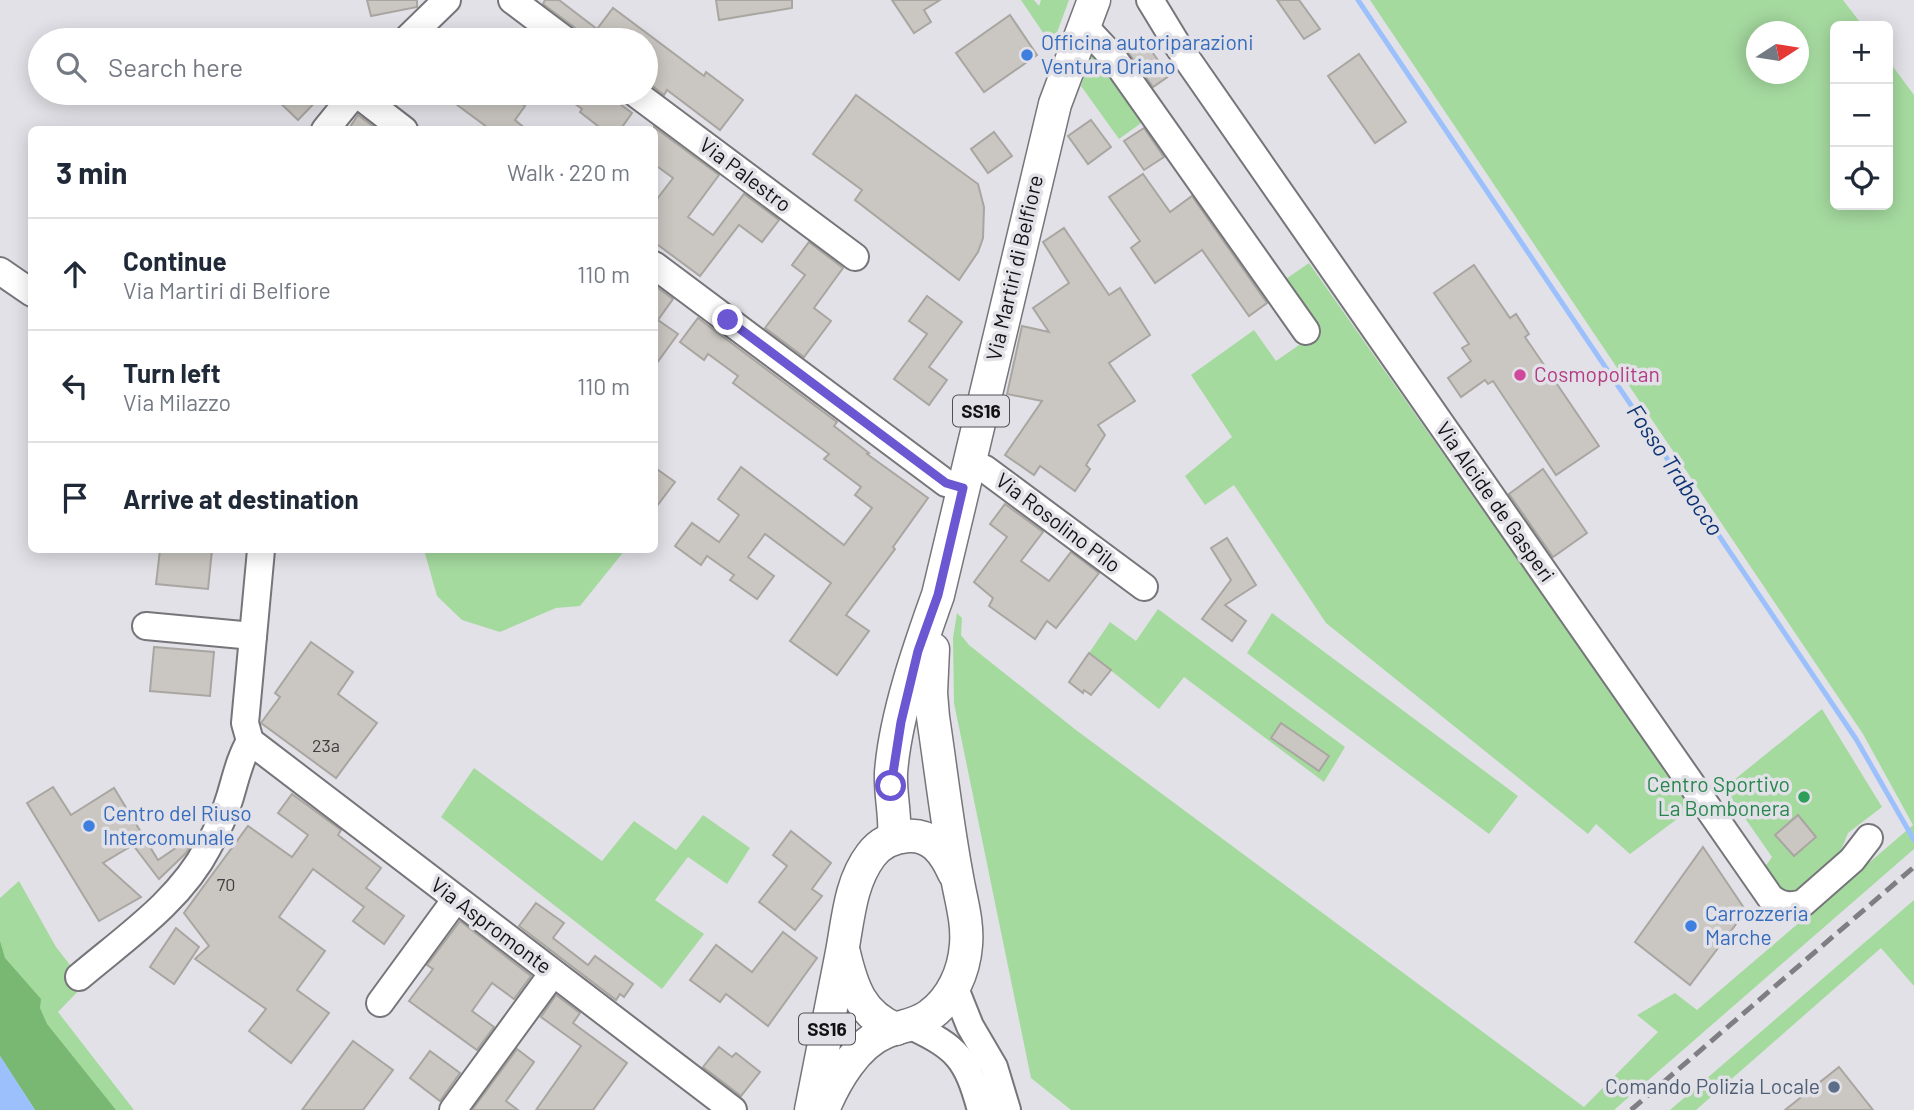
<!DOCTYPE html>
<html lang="en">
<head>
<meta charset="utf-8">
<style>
	body { margin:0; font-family:Barlow,sans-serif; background:#f6f6f7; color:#1f2937 }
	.controls { position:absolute; right:21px; top:21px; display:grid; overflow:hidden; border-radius:10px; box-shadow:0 4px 18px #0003 }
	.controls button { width:63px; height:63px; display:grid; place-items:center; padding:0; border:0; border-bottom:2px solid #e0e1e3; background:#fff; color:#1f2937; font:35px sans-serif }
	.compass { position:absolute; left:1746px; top:21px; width:63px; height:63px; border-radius:50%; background:#fff; box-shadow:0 4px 18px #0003; rotate:78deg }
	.stop { position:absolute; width:21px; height:21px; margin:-16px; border:5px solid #6b57d1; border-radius:50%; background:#fff }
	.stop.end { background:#6b57d1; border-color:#fff; box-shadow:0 2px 7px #0008 }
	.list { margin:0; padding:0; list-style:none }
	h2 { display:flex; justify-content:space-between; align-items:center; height:91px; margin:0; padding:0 28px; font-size:30px }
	h2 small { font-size:23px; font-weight:400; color:#747a83 }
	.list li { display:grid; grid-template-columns:46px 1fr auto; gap:21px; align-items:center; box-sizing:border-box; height:112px; padding:0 28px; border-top:2px solid #e0e1e3 }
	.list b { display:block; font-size:26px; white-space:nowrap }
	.list p { margin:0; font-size:23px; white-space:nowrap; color:#747a83 }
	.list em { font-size:23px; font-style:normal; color:#747a83 }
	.icon { flex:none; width:38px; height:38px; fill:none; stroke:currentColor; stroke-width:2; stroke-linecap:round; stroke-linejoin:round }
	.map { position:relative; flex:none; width:1914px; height:1110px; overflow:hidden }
	.search { position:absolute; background:#fff; box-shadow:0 4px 18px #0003; left:28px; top:28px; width:630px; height:77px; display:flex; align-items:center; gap:18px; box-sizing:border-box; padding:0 24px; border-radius:38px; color:#747a83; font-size:26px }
	.panel { position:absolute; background:#fff; box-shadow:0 4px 18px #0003; left:28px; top:126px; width:630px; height:427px; border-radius:10px }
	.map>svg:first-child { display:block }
	.green { fill:#a5da9f; fill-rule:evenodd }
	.forest { fill:#79b873 }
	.water { fill:#9bc0fc }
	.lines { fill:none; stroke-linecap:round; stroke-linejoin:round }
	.stream { stroke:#9bc0fc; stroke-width:5 }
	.building { fill:#cac7c2; stroke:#a9a6a1; stroke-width:2 }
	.minor-casing { stroke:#75757a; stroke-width:30 }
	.major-casing { stroke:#75757a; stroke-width:35 }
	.minor { stroke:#fff; stroke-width:26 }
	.major { stroke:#fff; stroke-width:32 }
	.rail { stroke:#7f7f83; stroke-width:5; stroke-dasharray:14 7; stroke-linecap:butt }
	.route { stroke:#6b57d1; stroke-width:9 }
	.shop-dot { fill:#3f7fe0; stroke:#e2e1e7; stroke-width:2.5 }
	.hotel-dot { fill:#d1479c; stroke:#e2e1e7; stroke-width:2.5 }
	.leisure-dot { fill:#2e9e5b; stroke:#e2e1e7; stroke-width:2.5 }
	.service-dot { fill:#5c6f8a; stroke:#e2e1e7; stroke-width:2.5 }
	.labels { text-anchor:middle; stroke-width:7; stroke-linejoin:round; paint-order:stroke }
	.number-label { font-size:18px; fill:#3f3e3f }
	.shield { fill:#e2e1e7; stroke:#504f53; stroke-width:2 }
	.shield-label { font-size:19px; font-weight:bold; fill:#111113 }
	.shop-label { font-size:21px; fill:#366cbe; stroke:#e2e1e7; text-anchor:start }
	.street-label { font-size:21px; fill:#111113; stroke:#e2e1e7 }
	.hotel-label { font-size:21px; fill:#b23c85; stroke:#e2e1e7; text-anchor:start }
	.leisure-label { font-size:21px; fill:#27864d; stroke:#e2e1e7; text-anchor:end }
	.service-label { font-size:21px; fill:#4e5e75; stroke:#e2e1e7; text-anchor:end }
	.water-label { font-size:23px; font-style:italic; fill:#0c3474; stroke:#e2e1e7 }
</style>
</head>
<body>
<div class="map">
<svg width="1914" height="1110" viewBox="0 0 1914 1110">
	<rect width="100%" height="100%" fill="#e2e1e7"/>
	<g class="green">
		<path d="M1021 0H1034L1039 6 1041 0H1069L1052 46Z"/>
		<path d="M1370 0H1843L1863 26H1835V205H1888V60L1914 95V849L1614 1110H1071L1031 1078 954 703 953 638 957 613 962 618 961 635 969 645 1076 730 1584 1107 1658 1032 1637 1015 1675 993 1697 1010 1913 825 1863 734ZM1756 32H1798V74H1756Z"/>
		<path d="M1093 50 1144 121 1119 139 1081 86Z"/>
		<path d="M1309 263 1692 808 1630 854 1596 824 1588 834 1326 623 1234 485 1205 505 1185 476 1232 437 1191 375 1254 330 1276 361 1315 334 1280 283Z"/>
		<path d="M424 550H625L580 606 556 608 500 632 462 620 437 596Z"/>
		<path d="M1158 609 1345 747 1324 782 1184 677 1159 709 1089 653 1110 622 1136 641Z"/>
		<path d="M1272 613 1518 796 1489 834 1247 653Z"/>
		<path d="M1822 709 1882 807 1848 833 1839 855 1800 891 1783 894 1762 871 1772 857 1724 788Z"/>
		<path d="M474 768 602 861 634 821 676 850 703 815 750 848 727 884 688 857 655 900 704 934 662 989 441 817Z"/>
		<path d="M19 881 56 947 85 984 58 1012 134 1110H35L0 1056V898Z"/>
		<path d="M1914 900V986L1881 948 1696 1110H1670Z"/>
	</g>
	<path class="forest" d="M0 941 5 958 41 999 40 1008 47 1024 116 1110H35L0 1056Z"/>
	<path class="water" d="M0 1056 35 1110H0Z"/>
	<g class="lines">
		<path class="stream" d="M1358 0 1856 739 1914 840"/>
	</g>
	<g class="building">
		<path d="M367 0H417V7L371 16Z"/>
		<path d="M545 0H559L597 29 613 8 704 76 706 72 743 100 720 130 667 90 664 95 646 81V40H580L579 33 574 27 543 4Z"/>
		<path d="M716 0H792V8L719 20Z"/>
		<path d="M892 0H940L924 10 931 22 914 33Z"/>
		<path d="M1277 0H1299L1320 29 1304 39Z"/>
		<path d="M1010 15 1037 55 984 92 956 53Z"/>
		<path d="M1141 36 1169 76 1153 87 1125 48Z"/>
		<path d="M1359 54 1406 122 1375 143 1328 76Z"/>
		<path d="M270 93H324L298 120Z"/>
		<path d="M441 93H506L525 106 515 120 527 130H491Z"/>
		<path d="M560 93H605L632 113 620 130H603L580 112 582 109Z"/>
		<path d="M856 95 978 184 984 207 983 238 978 252 959 280 855 200 862 190 813 154Z"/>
		<path d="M358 115 378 130H348Z"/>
		<path d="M1091 120 1111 147 1088 164 1068 136Z"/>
		<path d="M654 127 719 175 688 217 713 235 744 194 779 220 762 242 739 225 700 276 654 242V203L673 178 654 164Z"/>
		<path d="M1144 128 1164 157 1144 170 1124 141Z"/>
		<path d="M994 132 1012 156 988 173 971 149Z"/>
		<path d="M1143 174 1170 212 1192 196 1267 303 1249 316 1202 250 1155 283 1131 248 1140 241 1109 197Z"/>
		<path d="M1064 228 1109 295 1120 288 1150 335 1109 363 1135 401 1098 425 1105 435 1086 465 1090 469 1075 491 1040 466 1034 475 1005 455 1042 401 1007 394 1022 326 1049 332 1033 308 1069 283 1043 242Z"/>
		<path d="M809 242 843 268 814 308 831 321 804 357 765 328 805 275 792 265Z"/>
		<path d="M1474 265 1510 318 1516 314 1529 334 1525 337 1599 446 1556 475 1493 381 1488 384 1485 380 1461 397 1448 378 1471 361 1462 348 1469 344 1434 293Z"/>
		<path d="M654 285 673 299 658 320 678 334 654 367Z"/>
		<path d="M927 296 962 322 929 367 947 380 929 405 894 379 927 334 909 321Z"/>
		<path d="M698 318 837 422 834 426 869 453 867 454 928 498 893 547 895 549 846 615 869 631 837 675 790 641 831 583 765 534 748 557 774 576 757 599 730 580 734 575 707 556 701 565 675 546 692 523 719 542 739 515 718 499 741 467 844 545 872 508 855 495 861 487 824 459 829 454 733 383 738 376 708 354 704 360 680 342Z"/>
		<path d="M654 467 675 482 654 510Z"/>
		<path d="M1543 469 1587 533 1553 557 1509 494Z"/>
		<path d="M1005 504 1043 532 1021 561 1049 581 1071 552 1099 573 1056 628 1047 621 1035 639 989 606 993 598 974 582 1007 537 990 524Z"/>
		<path d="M1227 538 1256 585 1225 605 1246 621 1232 641 1202 619 1231 580 1211 548Z"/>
		<path d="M160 550H212L208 589 156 584Z"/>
		<path d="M311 642 353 672 338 694 377 723 336 778 261 723 280 697 275 693Z"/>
		<path d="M154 647 214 652 210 696 150 691Z"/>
		<path d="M1089 653 1111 670 1091 695 1084 690 1083 693 1069 682Z"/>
		<path d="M1281 723 1329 756 1319 771 1271 738Z"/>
		<path d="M53 787 71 815 114 788 158 860 192 837 194 840 186 853 159 879 133 845 103 863 141 897 99 921 27 803Z"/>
		<path d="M292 794 341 830 338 835 381 868 366 888 404 916 384 944 353 921 364 907 313 869 279 917 325 951 297 990 329 1013 291 1063 249 1031 266 1009 195 959 209 946 184 913 248 826 292 857 308 835 278 813Z"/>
		<path d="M1798 815 1816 837 1794 856 1775 835Z"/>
		<path d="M791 831 831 863 812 889 822 896 795 930 759 902 787 866 773 855Z"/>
		<path d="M1703 847 1746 911 1690 985 1635 942Z"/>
		<path d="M536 903 564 923 553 938 588 965 595 956 633 984 624 997 620 994 616 1000 519 926Z"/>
		<path d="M460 921 531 976 514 999 492 983 472 1011 494 1027 477 1050 409 1001 433 969 427 965Z"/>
		<path d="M176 928 199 947 174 984 150 967Z"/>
		<path d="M783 932 817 958 768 1026 726 994 720 1002 690 980 716 945 752 972Z"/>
		<path d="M556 995 580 1013 573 1023 627 1063 593 1110H536L581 1046 541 1017Z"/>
		<path d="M353 1041 393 1070 363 1110H302Z"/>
		<path d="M719 1047 732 1057 736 1053 760 1072 741 1096 703 1067Z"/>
		<path d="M517 1049 534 1062 506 1101 518 1110H472Z"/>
		<path d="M430 1051 460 1073 440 1101 410 1078Z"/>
		<path d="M1839 1067 1873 1110H1785Z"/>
	</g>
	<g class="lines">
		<g class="minor-casing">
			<g id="minor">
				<path d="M512 0 565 40"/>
				<path d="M1150 0 1178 46 1770 897C1781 906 1790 907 1803 903L1852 860 1869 838"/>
				<path d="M1083 25 1112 56 1306 331"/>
				<path d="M406 40 447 0"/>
				<path d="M356 93 404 130"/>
				<path d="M635 93 855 257"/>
				<path d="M325 130 355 93"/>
				<path d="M654 265 946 483 963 488"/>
				<path d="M0 271 32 293"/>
				<path d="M969 463 985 469 1144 587"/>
				<path d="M261 550 245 723 250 741 733 1110"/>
				<path d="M146 626 253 636"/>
				<path d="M79 977C125 938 180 901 208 847 217 831 225 814 230 797 236 777 240 758 250 741"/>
				<path d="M954 986 970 1026 994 1067 1007 1110"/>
				<path d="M380 1003 456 899"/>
				<path d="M911 1026C958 1048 967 1059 981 1110"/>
				<path d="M453 1110 553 973"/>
			</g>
		</g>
		<g class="major-casing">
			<g id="major">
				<path d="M894 838C896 816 890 795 891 773 895 717 919 648 938 595L1055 104 1094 0"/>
				<path d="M844 953C852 987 861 1015 896 1029"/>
				<path d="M811 1110C821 1059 831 1008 841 957 848 923 849 884 871 855 880 843 893 837 908 836 932 834 945 853 954 873"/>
				<path d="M823 1110C835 1081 856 1044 886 1032 901 1026 917 1025 930 1015 952 999 964 972 966 945 968 922 961 900 957 877 947 824 941 770 933 717L931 693 933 649"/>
			</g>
		</g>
		<use href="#minor" class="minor"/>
		<use href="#major" class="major"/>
		<path class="rail" d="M1631 1110 1914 867"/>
	</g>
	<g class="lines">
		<path class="route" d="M728 320 946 483 963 488 938 595 918 651 901 722 891 786"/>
	</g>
	<g class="shop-dot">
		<circle cx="1027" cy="55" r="7"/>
		<circle cx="89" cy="826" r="7"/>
		<circle cx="1691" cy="926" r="7"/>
	</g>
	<circle class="hotel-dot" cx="1520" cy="375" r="7"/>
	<circle class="leisure-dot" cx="1804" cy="797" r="7"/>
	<circle class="service-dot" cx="1834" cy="1087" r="7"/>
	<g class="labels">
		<g class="number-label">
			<text x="326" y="752">23a</text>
			<text x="226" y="891">70</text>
		</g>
		<g class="shield">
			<rect x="953" y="395.5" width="56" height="31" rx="5"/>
			<rect x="799" y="1013.5" width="56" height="31" rx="5"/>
		</g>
		<g class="shield-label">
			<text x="981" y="418">SS16</text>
			<text x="827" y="1036">SS16</text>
		</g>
		<g class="shop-label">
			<text x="1041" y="50">Officina autoriparazioni<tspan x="1041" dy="24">Ventura Oriano</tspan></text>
			<text x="103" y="821">Centro del Riuso<tspan x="103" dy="24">Intercomunale</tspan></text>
			<text x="1705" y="921">Carrozzeria<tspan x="1705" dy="24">Marche</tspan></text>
		</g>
		<g class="street-label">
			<text transform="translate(745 175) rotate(37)" y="7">Via Palestro</text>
			<text transform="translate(1015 268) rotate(-77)" y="7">Via Martiri di Belfiore</text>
			<text transform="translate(1495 502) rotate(55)" y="7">Via Alcide de Gasperi</text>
			<text transform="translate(1058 523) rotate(37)" y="7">Via Rosolino Pilo</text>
			<text transform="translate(491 926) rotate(37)" y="7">Via Aspromonte</text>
		</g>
		<g class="hotel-label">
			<text x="1534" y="382">Cosmopolitan</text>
		</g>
		<g class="leisure-label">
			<text x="1790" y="792">Centro Sportivo<tspan x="1790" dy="24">La Bombonera</tspan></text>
		</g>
		<g class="service-label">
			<text x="1820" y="1094">Comando Polizia Locale</text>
		</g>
		<g class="water-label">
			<text transform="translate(1675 470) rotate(56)" y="8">Fosso Trabocco</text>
		</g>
	</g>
</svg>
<div class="controls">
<button>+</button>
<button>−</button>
<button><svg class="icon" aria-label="locate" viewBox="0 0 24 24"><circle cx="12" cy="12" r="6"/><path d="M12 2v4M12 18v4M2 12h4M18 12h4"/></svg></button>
</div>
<svg class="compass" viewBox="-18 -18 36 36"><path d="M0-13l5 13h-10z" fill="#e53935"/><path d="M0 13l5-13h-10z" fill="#747a83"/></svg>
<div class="stop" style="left:891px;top:786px"></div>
<div class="stop end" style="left:728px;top:320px"></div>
<div class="search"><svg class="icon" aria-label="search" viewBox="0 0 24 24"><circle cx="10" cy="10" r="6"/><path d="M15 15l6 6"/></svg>Search here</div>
<section class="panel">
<h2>3 min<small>Walk · 220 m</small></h2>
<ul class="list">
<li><svg class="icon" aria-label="ahead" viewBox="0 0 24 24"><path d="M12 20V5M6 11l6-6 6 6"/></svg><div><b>Continue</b><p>Via Martiri di Belfiore</p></div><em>110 m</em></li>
<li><svg class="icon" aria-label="left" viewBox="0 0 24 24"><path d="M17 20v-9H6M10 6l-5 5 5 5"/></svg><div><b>Turn left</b><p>Via Milazzo</p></div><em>110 m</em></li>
<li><svg class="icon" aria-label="arrive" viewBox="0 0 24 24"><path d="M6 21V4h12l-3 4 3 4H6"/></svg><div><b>Arrive at destination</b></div></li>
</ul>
</section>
</div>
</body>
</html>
